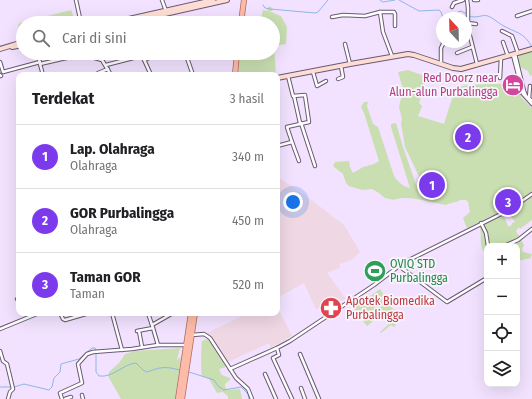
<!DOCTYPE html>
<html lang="id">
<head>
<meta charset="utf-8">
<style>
	body { margin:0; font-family:"Fira Sans Condensed",sans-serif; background:#f2f2f2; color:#202124 }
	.controls { position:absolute; right:12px; bottom:12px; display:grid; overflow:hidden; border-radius:8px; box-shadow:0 4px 16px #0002 }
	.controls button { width:36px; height:36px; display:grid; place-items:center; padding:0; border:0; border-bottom:1px solid #e0e0e0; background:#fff; color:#202124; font:20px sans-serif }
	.compass { position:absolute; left:436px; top:12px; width:36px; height:36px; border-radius:50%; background:#fff; box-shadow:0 4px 16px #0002; rotate:338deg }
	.you { position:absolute; left:293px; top:202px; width:14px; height:14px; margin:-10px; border:3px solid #fff; border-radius:50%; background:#1a73e8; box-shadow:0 0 0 6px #1a73e833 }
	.badge { display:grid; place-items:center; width:26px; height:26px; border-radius:50%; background:#7c3aed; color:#fff; font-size:13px; font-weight:700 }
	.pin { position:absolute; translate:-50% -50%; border:2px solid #fff; box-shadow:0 1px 4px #0006 }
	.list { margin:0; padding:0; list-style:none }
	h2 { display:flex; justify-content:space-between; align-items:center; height:52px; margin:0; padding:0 16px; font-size:17px }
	h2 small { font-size:13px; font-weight:400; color:#757577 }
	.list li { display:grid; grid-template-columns:26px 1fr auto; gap:12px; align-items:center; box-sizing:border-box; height:64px; padding:0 16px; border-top:1px solid #e0e0e0 }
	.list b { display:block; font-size:15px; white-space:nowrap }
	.list p { margin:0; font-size:13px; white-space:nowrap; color:#757577 }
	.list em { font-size:13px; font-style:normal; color:#757577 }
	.icon { flex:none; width:22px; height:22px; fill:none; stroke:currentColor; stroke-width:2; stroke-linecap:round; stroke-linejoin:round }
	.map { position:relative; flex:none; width:532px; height:399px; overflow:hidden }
	.search { position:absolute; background:#fff; box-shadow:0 4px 16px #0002; left:16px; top:16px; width:264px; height:44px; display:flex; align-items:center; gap:10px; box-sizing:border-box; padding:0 14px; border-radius:22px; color:#757577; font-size:15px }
	.panel { position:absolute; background:#fff; box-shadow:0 4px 16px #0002; left:16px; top:72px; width:264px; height:244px; border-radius:8px }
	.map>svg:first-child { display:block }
	.industrial { fill:#efd8e4 }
	.green { fill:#c9deb1 }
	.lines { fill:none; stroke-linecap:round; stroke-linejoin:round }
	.stream { stroke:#8fb5ea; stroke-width:1 }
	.street-casing { stroke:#695a73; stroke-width:4.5 }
	.secondary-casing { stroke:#695a73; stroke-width:6 }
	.primary-casing { stroke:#b26a5a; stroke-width:6 }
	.street { stroke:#fff; stroke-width:2.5 }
	.secondary { stroke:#feded4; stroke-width:4 }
	.primary { stroke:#fdbcaa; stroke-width:4.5 }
	.labels { text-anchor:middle; stroke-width:3.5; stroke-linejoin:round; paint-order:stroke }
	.hotel-label { font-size:12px; fill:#b23c85; stroke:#f8f5fb; text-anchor:end }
	.leisure-label { font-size:12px; fill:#27864d; stroke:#f8f5fb; text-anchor:start }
	.health-label { font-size:12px; fill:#be3a42; stroke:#f8f5fb; text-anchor:start }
</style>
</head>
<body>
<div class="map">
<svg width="532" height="399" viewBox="0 0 532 399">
	<rect width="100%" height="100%" fill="#f2e2ff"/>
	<g class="industrial">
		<path d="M281 179 310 199 344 225 360 252 351 260 339 264 340 268 327 273 346 299 316 309 304 283 277 298V180Z"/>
		<path d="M277 306 292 336 271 348 269 343 228 362 207 333 240 317 239 313H277Z"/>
	</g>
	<g class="green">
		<path d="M270 6 273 9 272 11H269L281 16 287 27 286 44 274 46 276 75H238L240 53H273V23H243L244 18 261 19 263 10 268 11 267 8Z"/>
		<path d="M71 10 76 23H23V39H21L18 25 20 23Z"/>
		<path d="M532 51V75L530 76 528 71 520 67 518 58 520 55Z"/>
		<path d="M408 70 427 77 419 103 422 106 418 116 441 123 444 124 456 86 460 87C465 84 496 84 504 84L508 87 518 86 521 97 532 108V193L512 207 493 216H491L467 228 463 218 470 212 468 202 466 200H460C456 203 451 202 446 205 432 203 407 194 394 200L385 198 379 193 372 189 362 190 349 186 346 183 343 174 333 166 335 162 349 161 350 167 353 173 363 167 374 164 379 161 364 113 361 107 364 102H368L367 106 373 124 378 127 393 173C395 180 403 187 410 188L391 127V124L396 123 403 147 420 196 432 197 433 194 427 193 405 147 401 123 402 119 399 107 403 89 398 72Z"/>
		<path d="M532 195V220L520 229 519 227 516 231 524 245 522 249 523 252 532 254 531 258 517 261V246H487V255C478 249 482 236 480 227L503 214 508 226H511L512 223 515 222 508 212Z"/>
		<path d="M380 289 392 308 395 310 391 315 396 325 394 327 391 325 381 333 380 332 390 323 386 318 381 320 378 317 367 326 353 308Z"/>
		<path d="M207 339 209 340 226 367 219 369 222 375 230 378V380L225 384V387L228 390 240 389 242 399H228V396L223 392 217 393 209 379 202 376C201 374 201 345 202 341Z"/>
		<path d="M180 348 177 360 181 357 175 399H121L108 376 109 372 119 363 125 354 135 351Z"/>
	</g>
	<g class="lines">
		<g class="stream">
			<path d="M380 0 383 2 395 0"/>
			<path d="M399 0 419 11 439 10 441 12 443 18"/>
			<path d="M263 5 265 8 270 9 315 13 318 12 328 0"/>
			<path d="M469 16C477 19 482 14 488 16 493 18 497 22 502 25 516 33 524 32 532 47"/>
			<path d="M454 18 458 12 461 11 467 14"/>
			<path d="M442 20 437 33 439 35 442 34"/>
			<path d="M189 372 214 380 218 386 224 390 241 387 248 394 249 399"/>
			<path d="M0 387H14L24 384 49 390 52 387 54 378 60 372 61 364 79 359 92 348H95L96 349V372L99 376C113 378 123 364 136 363L143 370 147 372C161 367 164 366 180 370"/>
		</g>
		<g class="street-casing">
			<g id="street">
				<path d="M76 0 81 23"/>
				<path d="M162 0 166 11"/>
				<path d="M467 0 468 8V28L477 64"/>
				<path d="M474 0H478"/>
				<path d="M452 7 454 3 463 0"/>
				<path d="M380 12 383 32 392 56"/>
				<path d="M517 16 532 11"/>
				<path d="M332 17 343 15 365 16 380 12H394L395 14V26"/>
				<path d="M467 23 476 24"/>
				<path d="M502 31 512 36 518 53"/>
				<path d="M441 32H442"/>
				<path d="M503 42 508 56"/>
				<path d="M345 44 350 64"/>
				<path d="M38 53 40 64"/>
				<path d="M141 53 151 75"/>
				<path d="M184 53 186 55 193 75"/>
				<path d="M457 53 472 47"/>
				<path d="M515 54 524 91 526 96 532 101"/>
				<path d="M513 55 523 94 532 104"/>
				<path d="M66 58 84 55 102 60 111 75"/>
				<path d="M144 60 163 53"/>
				<path d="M0 62 3 72 40 62"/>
				<path d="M441 63V48L443 44V42"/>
				<path d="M106 65 141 56"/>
				<path d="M313 72 317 86 326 81"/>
				<path d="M0 75 1 76"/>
				<path d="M43 75 40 64 66 58 64 53"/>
				<path d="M98 75V73L108 69"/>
				<path d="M500 78 501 58"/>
				<path d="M338 79 343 77 341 66"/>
				<path d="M512 94 522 92"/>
				<path d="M294 96 300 123"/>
				<path d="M529 98 530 86"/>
				<path d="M301 123 315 166"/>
				<path d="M292 142 299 161"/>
				<path d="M277 146 292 142 287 127 309 122 305 95 293 96 288 76"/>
				<path d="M481 223 486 233 488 246"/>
				<path d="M504 246 518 240 532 229"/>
				<path d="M399 266 447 302 487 278"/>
				<path d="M17 299 19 298"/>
				<path d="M60 313 63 319 65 320 89 313"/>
				<path d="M112 313 122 350"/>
				<path d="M148 313 152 325 173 313"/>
				<path d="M153 328 158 345"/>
				<path d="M0 329 39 313"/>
				<path d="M137 331 153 328 152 325"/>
				<path d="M139 331 142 347"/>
				<path d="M192 335 204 334 210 338 236 378 248 389 252 399"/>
				<path d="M277 348 279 355 273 358 292 399"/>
				<path d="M0 351 3 361 7 364 13 389 10 392 8 399"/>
				<path d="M300 354 319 399"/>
				<path d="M230 369 277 348 290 341 374 285 403 263 509 210 532 194"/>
				<path d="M265 374 276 399"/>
				<path d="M301 388 305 399"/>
				<path d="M82 395 83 399"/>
				<path d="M62 399 60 393 82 383 78 364 87 354 93 352 132 349 158 345H186"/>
				<path d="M65 399 71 397"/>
			</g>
		</g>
		<g class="secondary-casing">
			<g id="secondary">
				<path d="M111 23 213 0"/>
				<path d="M125 23 227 0"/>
				<path d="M12 47 23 45"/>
				<path d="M0 49 23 42"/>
				<path d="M277 78 350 64 408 54 414 55 453 68 461 69 532 49"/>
			</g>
		</g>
		<g class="primary-casing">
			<g id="primary">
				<path d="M241 23 244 0"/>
				<path d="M235 75 237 53"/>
				<path d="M178 399 191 313"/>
				<path d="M182 399 195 313"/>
			</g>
		</g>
		<use href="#street" class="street"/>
		<use href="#secondary" class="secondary"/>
		<use href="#primary" class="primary"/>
	</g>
	<defs>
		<g id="hotel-disc" transform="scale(1.15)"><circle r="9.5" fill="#d1479c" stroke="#f8f5fb"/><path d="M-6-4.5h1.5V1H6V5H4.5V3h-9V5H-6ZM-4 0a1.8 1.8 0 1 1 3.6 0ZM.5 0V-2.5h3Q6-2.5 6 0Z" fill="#fff"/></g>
		<g id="stadium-disc" transform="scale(1.15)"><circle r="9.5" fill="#2e9e5b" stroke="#f8f5fb"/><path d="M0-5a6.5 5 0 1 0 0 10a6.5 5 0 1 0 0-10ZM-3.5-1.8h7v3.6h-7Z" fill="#fff"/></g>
		<g id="pharmacy-disc" transform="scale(1.15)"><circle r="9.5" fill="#e0444e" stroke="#f8f5fb"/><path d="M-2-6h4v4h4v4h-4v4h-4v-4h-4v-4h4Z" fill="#fff"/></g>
	</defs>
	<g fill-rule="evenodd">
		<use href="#hotel-disc" x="513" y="85"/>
		<use href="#stadium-disc" x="375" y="271"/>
		<use href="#pharmacy-disc" x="331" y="308"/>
	</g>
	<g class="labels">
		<g class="hotel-label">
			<text x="498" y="82">Red Doorz near<tspan x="498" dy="14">Alun-alun Purbalingga</tspan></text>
		</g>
		<g class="leisure-label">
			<text x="390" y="268">OVIQ STD<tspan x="390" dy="14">Purbalingga</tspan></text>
		</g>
		<g class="health-label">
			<text x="346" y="305">Apotek Biomedika<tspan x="346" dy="14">Purbalingga</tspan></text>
		</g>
	</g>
</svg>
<div class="controls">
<button>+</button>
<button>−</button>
<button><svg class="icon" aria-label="locate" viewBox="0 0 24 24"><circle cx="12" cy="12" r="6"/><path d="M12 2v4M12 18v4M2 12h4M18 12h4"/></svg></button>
<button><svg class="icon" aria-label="layers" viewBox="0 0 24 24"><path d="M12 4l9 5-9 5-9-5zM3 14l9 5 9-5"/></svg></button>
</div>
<svg class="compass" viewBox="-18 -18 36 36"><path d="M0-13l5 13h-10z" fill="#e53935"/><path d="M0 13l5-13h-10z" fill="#757577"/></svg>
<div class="you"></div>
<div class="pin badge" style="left:432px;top:185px">1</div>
<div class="pin badge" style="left:468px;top:137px">2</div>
<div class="pin badge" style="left:508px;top:202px">3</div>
<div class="search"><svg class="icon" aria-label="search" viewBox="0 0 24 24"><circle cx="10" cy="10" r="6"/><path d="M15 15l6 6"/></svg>Cari di sini</div>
<section class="panel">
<h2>Terdekat<small>3 hasil</small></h2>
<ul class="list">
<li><span class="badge">1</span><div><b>Lap. Olahraga</b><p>Olahraga</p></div><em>340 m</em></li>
<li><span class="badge">2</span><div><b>GOR Purbalingga</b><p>Olahraga</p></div><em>450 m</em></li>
<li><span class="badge">3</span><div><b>Taman GOR</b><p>Taman</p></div><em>520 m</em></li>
</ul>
</section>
</div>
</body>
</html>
